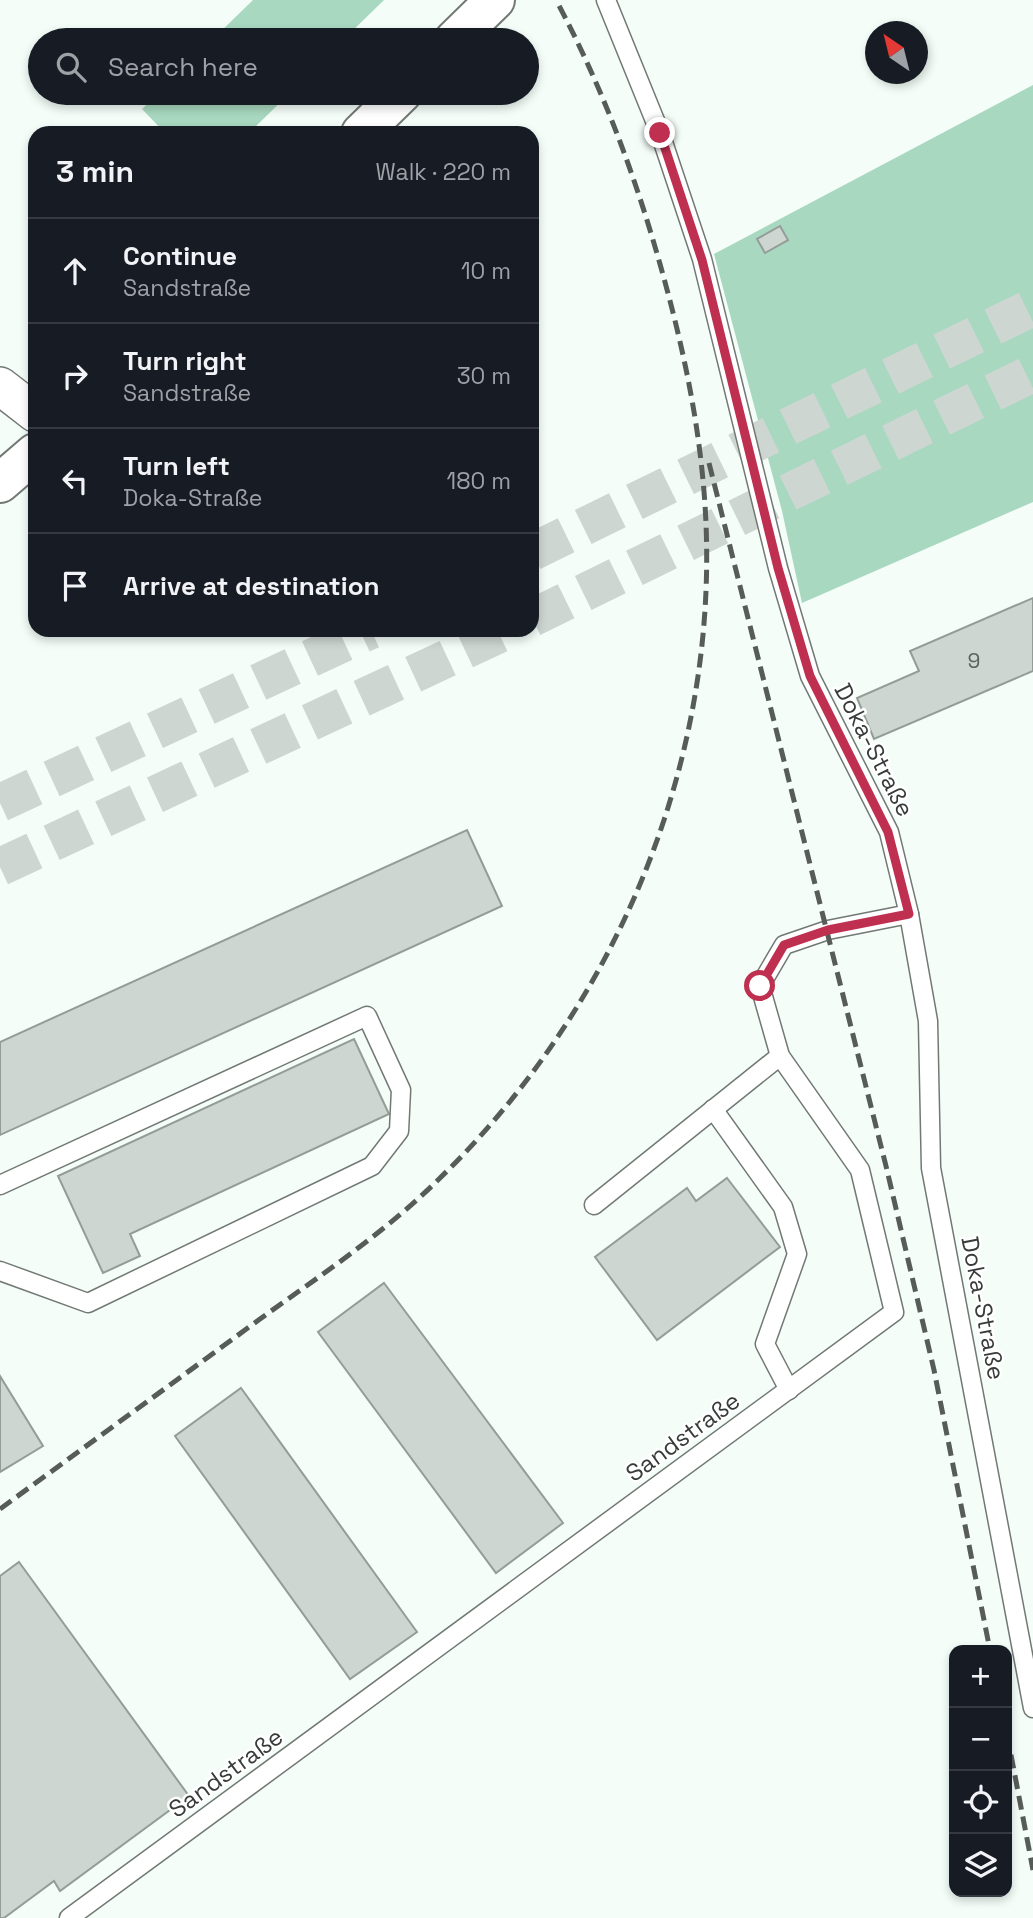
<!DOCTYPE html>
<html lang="en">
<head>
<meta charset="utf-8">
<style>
	body { margin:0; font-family:"Space Grotesk",sans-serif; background:#20242c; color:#f1f3f6 }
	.controls { position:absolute; right:21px; bottom:21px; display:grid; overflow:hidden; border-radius:14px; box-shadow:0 4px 10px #0003 }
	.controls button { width:63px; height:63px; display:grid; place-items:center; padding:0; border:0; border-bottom:2px solid #363941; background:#171b24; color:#f1f3f6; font:35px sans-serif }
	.compass { position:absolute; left:865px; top:21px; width:63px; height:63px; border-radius:50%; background:#171b24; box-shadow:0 4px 10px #0003; rotate:325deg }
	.stop { position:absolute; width:21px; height:21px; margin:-16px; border:5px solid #bf2f50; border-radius:50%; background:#fff }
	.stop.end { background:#bf2f50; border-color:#fff; box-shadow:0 2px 7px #0008 }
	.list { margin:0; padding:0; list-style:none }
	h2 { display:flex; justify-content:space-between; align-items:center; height:91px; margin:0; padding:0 28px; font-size:30px }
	h2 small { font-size:23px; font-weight:400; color:#9ea1a6 }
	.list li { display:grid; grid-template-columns:46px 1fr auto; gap:21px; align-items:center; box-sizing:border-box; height:105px; padding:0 28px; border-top:2px solid #363941 }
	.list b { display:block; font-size:26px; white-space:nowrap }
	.list p { margin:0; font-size:23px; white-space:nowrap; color:#9ea1a6 }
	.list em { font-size:23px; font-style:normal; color:#9ea1a6 }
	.icon { flex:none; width:38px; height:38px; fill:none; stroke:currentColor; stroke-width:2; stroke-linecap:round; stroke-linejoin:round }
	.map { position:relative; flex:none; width:1033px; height:1918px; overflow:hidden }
	.search { position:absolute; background:#171b24; box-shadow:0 4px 10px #0003; left:28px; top:28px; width:511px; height:77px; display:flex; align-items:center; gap:18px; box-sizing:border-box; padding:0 24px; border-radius:38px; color:#9ea1a6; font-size:26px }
	.panel { position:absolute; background:#171b24; box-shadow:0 4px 10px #0003; left:28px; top:126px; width:511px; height:511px; border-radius:21px }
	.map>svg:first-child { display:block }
	.green { fill:#a8d8c0 }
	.building { fill:#ced6d2; stroke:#949c98; stroke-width:2 }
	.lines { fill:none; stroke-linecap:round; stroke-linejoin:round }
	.highway-tunnel { stroke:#ced6d2; stroke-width:38; stroke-dasharray:38 19; stroke-linecap:butt }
	.lane-casing { stroke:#727975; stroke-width:21 }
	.street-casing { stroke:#727975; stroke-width:40 }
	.secondary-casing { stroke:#727975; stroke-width:42 }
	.lane { stroke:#fff; stroke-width:18 }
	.street { stroke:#fff; stroke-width:37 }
	.secondary { stroke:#fff; stroke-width:38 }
	.rail { stroke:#575c59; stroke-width:5; stroke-dasharray:14 7; stroke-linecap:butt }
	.route { stroke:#bf2f50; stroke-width:9 }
	.labels { text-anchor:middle; stroke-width:5; stroke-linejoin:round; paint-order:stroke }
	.number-label { font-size:21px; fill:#5d625f }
	.street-label { font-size:24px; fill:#373b39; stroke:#fff }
</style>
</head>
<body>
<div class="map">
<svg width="1033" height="1918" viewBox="0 0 1033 1918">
	<rect width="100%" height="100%" fill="#f4fdf8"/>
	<g class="green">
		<path d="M253 0H384L343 40H212Z"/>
		<path d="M1033 85V502L802 603 782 511 714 254Z"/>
		<path d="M159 93H290L249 133H165L142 109Z"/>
	</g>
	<g class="building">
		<path d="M780 226 788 240 765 253 757 239Z"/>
		<path d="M1033 598V671L874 739 857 698 919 671 910 651Z"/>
		<path d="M467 830 502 906 0 1135V1042Z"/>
		<path d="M354 1039 389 1114 130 1234 140 1256 103 1273 58 1176Z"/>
		<path d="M727 1178 780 1247 657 1340 595 1257 687 1188 696 1201Z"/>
		<path d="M384 1283 563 1523 496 1573 318 1332Z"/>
		<path d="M0 1376 43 1446 0 1472Z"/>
		<path d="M241 1388 417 1632 350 1679 175 1436Z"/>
		<path d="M19 1562 189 1796 60 1891 54 1881 4 1918H0V1576Z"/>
	</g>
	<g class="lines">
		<g class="highway-tunnel">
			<path d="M532 552 1033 307"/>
			<path d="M532 618 1033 373"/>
			<path d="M0 803 371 630"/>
			<path d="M0 867 508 630"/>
		</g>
		<g class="lane-casing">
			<g id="lane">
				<path d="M606 0 660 133 702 259 778 568 810 676 889 832 909 914 928 1021 931 1168 1033 1708"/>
				<path d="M713 1109 783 1207 797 1254 765 1344 789 1390"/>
				<path d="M0 1185 367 1016 401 1090 399 1131 372 1166 88 1303 0 1271"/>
				<path d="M594 1205 780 1056"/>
				<path d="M69 1918 894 1312 860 1170 780 1056 760 986 784 945 828 930 909 914"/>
			</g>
		</g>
		<g class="street-casing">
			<path id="street" d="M0 386 35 413"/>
		</g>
		<g class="secondary-casing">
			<g id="secondary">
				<path d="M454 40 495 0"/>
				<path d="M361 133 402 93"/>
				<path d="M0 483 35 453"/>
			</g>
		</g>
		<use href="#lane" class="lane"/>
		<use href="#street" class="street"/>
		<use href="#secondary" class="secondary"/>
		<g class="rail">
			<path d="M709 463 886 1166 934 1370 990 1650"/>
			<path d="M0 1509C86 1446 173 1383 260 1319 321 1275 386 1232 440 1178 625 998 728 739 703 480 696 406 680 335 660 264 634 172 601 84 556 0"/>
			<path d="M1007 1734 1033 1870"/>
		</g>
	</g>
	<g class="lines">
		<path class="route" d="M660 133 702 260 778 568 810 676 888 832 909 914 828 930 784 945 760 986"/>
	</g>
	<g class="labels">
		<g class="number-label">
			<text x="974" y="668">9</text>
		</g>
		<g class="street-label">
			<text transform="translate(874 750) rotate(63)" y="8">Doka-Straße</text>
			<text transform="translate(983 1308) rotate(79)" y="8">Doka-Straße</text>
			<text transform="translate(683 1437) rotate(-36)" y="8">Sandstraße</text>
			<text transform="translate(226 1773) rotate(-36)" y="8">Sandstraße</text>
		</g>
	</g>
</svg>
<div class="controls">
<button>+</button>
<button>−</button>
<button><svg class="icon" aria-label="locate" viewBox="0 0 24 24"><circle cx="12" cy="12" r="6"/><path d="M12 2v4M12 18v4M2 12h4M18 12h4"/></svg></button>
<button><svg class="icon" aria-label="layers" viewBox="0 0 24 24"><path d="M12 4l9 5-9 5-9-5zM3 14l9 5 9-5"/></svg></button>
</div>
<svg class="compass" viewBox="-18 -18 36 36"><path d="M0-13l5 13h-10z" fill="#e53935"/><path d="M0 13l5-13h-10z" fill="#9ea1a6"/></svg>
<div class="stop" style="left:760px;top:986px"></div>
<div class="stop end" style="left:660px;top:133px"></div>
<div class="search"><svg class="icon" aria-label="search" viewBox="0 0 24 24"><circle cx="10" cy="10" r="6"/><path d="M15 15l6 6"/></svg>Search here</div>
<section class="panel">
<h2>3 min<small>Walk · 220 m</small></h2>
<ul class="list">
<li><svg class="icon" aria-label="ahead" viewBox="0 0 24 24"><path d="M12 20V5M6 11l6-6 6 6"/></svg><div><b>Continue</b><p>Sandstraße</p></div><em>10 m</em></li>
<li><svg class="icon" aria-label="right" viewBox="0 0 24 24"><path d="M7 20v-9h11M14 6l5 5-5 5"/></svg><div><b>Turn right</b><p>Sandstraße</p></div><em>30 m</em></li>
<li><svg class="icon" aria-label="left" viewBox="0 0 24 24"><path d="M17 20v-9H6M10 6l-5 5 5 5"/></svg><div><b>Turn left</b><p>Doka-Straße</p></div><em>180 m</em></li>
<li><svg class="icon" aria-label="arrive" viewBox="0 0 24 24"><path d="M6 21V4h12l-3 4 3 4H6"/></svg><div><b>Arrive at destination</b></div></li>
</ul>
</section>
</div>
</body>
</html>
